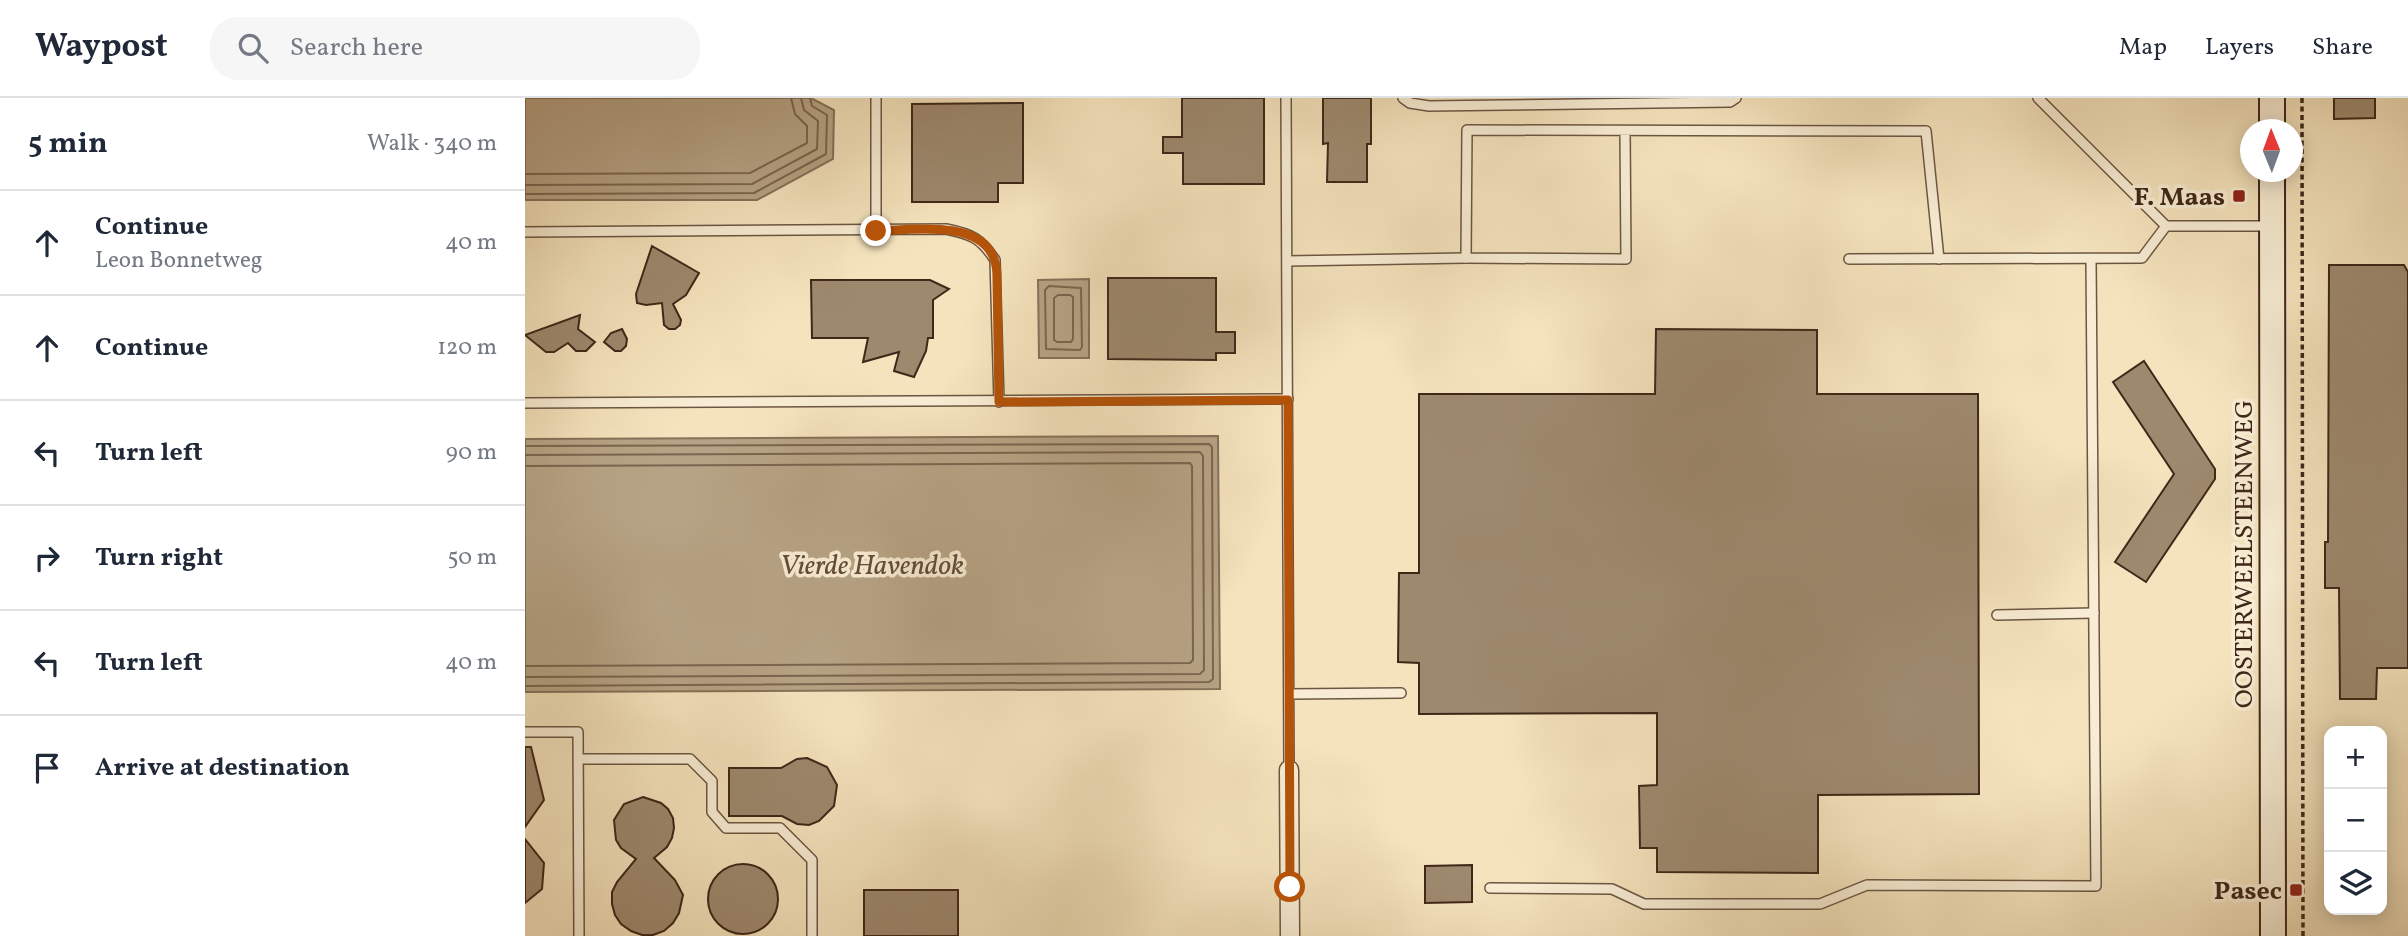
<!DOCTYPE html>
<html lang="en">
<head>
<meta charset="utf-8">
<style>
	body { margin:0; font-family:Vollkorn,serif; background:#f6f6f7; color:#1f2937 }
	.controls { position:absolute; right:21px; bottom:21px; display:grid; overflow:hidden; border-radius:14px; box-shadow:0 4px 18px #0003 }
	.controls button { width:63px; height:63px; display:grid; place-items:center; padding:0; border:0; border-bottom:2px solid #e0e1e3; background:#fff; color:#1f2937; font:35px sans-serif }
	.compass { position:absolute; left:1715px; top:21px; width:63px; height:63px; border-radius:50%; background:#fff; box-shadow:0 4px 18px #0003; rotate:359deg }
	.stop { position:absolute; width:21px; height:21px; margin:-16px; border:5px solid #b45309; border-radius:50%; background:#fff }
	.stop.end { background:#b45309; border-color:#fff; box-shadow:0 2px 7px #0008 }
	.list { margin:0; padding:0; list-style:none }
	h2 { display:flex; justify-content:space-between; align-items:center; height:91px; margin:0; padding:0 28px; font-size:30px }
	h2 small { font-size:23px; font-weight:400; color:#747a83 }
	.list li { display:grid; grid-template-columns:46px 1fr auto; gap:21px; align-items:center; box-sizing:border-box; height:105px; padding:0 28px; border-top:2px solid #e0e1e3 }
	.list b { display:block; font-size:26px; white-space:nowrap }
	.list p { margin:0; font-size:23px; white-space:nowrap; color:#747a83 }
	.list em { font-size:23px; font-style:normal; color:#747a83 }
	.icon { flex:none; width:38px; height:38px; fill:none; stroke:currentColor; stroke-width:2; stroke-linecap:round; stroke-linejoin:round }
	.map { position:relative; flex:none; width:1883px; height:838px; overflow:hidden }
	header { display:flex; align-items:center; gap:42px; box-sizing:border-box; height:98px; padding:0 35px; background:#fff; border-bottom:2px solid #e0e1e3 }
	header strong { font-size:33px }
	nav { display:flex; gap:38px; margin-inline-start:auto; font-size:24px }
	.search { width:490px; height:63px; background:#f6f6f7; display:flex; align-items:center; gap:18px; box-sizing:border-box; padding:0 24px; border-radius:28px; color:#747a83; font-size:26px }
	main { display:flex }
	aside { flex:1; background:#fff }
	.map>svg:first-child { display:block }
	.water { fill:#b6a385; stroke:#86715a; stroke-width:2 }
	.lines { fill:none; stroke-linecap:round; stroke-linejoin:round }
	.shore { stroke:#7a654f; stroke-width:2 }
	.building { fill:#9d896e; stroke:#3f2719; stroke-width:2 }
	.lane-casing { stroke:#6c5642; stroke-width:12 }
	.street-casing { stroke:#6c5642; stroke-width:21 }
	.secondary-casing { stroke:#3f2719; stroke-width:28 }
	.path { stroke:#3f2719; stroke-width:3.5; stroke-dasharray:5 3.5; stroke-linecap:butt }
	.lane { stroke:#f8edd4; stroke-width:9 }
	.street { stroke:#f8edd4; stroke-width:18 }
	.secondary { stroke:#f8edd4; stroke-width:24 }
	.route { stroke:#b45309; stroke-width:9 }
	.poi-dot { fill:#8f2418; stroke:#f8edd4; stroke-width:2.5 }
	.labels { text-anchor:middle; stroke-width:7; stroke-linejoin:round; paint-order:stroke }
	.poi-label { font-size:26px; font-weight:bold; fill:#3f2719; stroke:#f8edd4; text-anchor:end }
	.street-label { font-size:26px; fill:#3f2719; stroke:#f8edd4 }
	.water-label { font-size:28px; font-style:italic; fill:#634c39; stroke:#f8edd4 }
</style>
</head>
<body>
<header>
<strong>Waypost</strong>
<div class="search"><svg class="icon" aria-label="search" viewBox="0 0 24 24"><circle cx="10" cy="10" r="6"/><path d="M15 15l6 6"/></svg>Search here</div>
<nav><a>Map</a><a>Layers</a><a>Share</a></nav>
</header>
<main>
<aside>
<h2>5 min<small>Walk · 340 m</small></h2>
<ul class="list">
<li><svg class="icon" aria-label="ahead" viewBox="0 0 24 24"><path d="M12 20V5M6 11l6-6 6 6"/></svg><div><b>Continue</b><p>Leon Bonnetweg</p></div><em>40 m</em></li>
<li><svg class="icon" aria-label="ahead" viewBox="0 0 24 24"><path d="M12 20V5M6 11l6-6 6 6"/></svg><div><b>Continue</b></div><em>120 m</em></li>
<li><svg class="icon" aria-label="left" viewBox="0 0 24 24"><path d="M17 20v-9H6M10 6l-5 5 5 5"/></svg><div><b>Turn left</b></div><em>90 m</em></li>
<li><svg class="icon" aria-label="right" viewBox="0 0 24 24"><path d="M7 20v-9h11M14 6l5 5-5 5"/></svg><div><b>Turn right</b></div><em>50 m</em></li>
<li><svg class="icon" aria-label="left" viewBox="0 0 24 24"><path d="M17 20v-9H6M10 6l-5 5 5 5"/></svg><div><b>Turn left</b></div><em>40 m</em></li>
<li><svg class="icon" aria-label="arrive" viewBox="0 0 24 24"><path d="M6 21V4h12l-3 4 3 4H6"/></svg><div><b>Arrive at destination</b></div></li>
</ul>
</aside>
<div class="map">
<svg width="1883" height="838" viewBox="0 0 1883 838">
	<rect width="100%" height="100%" fill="#f4e3bd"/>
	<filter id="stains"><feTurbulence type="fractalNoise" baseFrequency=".00286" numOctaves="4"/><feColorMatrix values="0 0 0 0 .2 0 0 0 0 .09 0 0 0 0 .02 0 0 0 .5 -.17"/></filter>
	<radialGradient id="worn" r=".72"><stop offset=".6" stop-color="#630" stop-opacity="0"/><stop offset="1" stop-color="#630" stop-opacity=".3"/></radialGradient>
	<g class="water">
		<path d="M0 0H286L309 12 308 61 232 102H0Z"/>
		<path d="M564 181V260H514L513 182Z"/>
		<path d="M693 338 695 591 0 594V341Z"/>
	</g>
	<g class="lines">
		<g class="shore">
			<path d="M0 76 225 75 282 45V28L270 16 266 0"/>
			<path d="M0 87 227 86 292 51 293 23 279 12 276 0"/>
			<path d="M0 96 229 95 301 56 302 17 287 8 285 0"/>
			<path d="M524 188 556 190 557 249 555 252 521 251 520 192Z"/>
			<path d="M533 197H545L548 199V241L546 244H532L529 242V200Z"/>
			<path d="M0 348 684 346 687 349 688 581 684 584 0 588"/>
			<path d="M0 357 675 354 678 358 679 572 675 576 0 579"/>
			<path d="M0 368 665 365 667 368 668 562 665 565 0 568"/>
		</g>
	</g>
	<g class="building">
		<path d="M657 0H739V86H658V55H638V39H657Z"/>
		<path d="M798 0H846V46H842V84H802L803 45 798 46Z"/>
		<path d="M1809 0H1850V20L1809 21Z"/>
		<path d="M498 5V85H473V104H387V6Z"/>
		<path d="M127 148 174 175 161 197 148 206 156 222 155 227 150 231H144L139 227 137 205 121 207 112 205 111 196Z"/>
		<path d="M1804 167H1879L1883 174V570H1852L1851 601H1815L1814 490H1800V444H1803Z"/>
		<path d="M583 180H691V234H710V255H691V262L583 261Z"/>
		<path d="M286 182H405L424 191 408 202V240H403L401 253 389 279 369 273 374 254 338 264 343 240H287Z"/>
		<path d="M55 217 53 231 70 244 61 253H51L43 245 29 254H21L0 237Z"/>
		<path d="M97 231 102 241 101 248 96 253H90L79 244 86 235Z"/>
		<path d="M1131 231 1292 232V296H1453L1454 696 1293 697V775L1132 774V750H1115L1114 688 1132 687V615L894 616V565L873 564 874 475H894V296H1130Z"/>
		<path d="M1619 263 1690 371V381L1621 484 1590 464 1649 376 1588 284Z"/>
		<path d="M0 649H6L19 702 0 729Z"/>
		<path d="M282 660 302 669 312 687 309 708 294 723 284 727 272 726 257 718H204V670H256L272 661Z"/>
		<path d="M118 699 136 705 143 711 148 720 149 730 147 740 142 749 129 760 150 782 158 797 154 815 148 825 139 833 128 837H117L106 833 96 826 90 817 87 806V794L92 784 111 761 96 750 91 742 89 722 99 706Z"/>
		<path d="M0 741 19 765 17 791 0 805Z"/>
		<circle cx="218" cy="801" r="35"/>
		<path d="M947 767V804L900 805V768Z"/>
		<rect x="339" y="792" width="94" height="46"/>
	</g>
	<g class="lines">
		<g class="lane-casing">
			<g id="lane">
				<path d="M761 0 764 672"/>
				<path d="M878 0 885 5 904 8 1205 4 1211 0"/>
				<path d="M1513 0 1641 128H1745"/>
				<path d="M1100 33 1101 161 941 160 942 32 1401 33 1414 161"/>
				<path d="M351 133V0"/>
				<path d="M0 134 421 131C446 136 456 140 470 162L474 304"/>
				<path d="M1324 161 1617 160 1641 128"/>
				<path d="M762 163 941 160"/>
				<path d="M0 305 763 301"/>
				<path d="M1472 517 1569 515"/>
				<path d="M764 596 876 595"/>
				<path d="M0 634H53L54 838"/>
				<path d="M54 661H165L187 683V714L201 730H255L287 762V838"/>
				<path d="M965 790 1087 791 1119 806H1295L1342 787 1571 788 1566 161"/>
			</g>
		</g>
		<g class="street-casing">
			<path id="street" d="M764 672 765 838"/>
		</g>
		<g class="secondary-casing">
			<g id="secondary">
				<path d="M1747 32V0"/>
				<path d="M1747 74 1748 838"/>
			</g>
		</g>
		<path class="path" d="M1777 0 1778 838"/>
		<use href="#lane" class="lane"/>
		<use href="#street" class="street"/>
		<use href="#secondary" class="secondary"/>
	</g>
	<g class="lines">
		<path class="route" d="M351 133C384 132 459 120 470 164 472 169 472 175 472 181L474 304 763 302 765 789"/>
	</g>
	<g class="poi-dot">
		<rect x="1707" y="91" width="14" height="14" rx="3.5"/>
		<rect x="1764" y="785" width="14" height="14" rx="3.5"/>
	</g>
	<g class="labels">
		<g class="poi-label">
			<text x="1700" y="107">F. Maas</text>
			<text x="1757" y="801">Pasec</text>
		</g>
		<g class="street-label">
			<text transform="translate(1718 456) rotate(-90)" y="9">OOSTERWEELSTEENWEG</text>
		</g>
		<g class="water-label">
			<text x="347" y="476">Vierde Havendok</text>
		</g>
	</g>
	<rect width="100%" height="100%" filter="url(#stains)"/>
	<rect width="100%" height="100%" fill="url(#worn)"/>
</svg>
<div class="controls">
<button>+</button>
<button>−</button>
<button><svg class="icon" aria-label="layers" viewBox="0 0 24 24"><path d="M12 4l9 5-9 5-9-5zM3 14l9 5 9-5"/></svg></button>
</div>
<svg class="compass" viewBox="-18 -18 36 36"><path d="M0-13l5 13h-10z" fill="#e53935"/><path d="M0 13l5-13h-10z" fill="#747a83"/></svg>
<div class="stop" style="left:765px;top:789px"></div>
<div class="stop end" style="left:351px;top:133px"></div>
</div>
</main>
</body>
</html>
